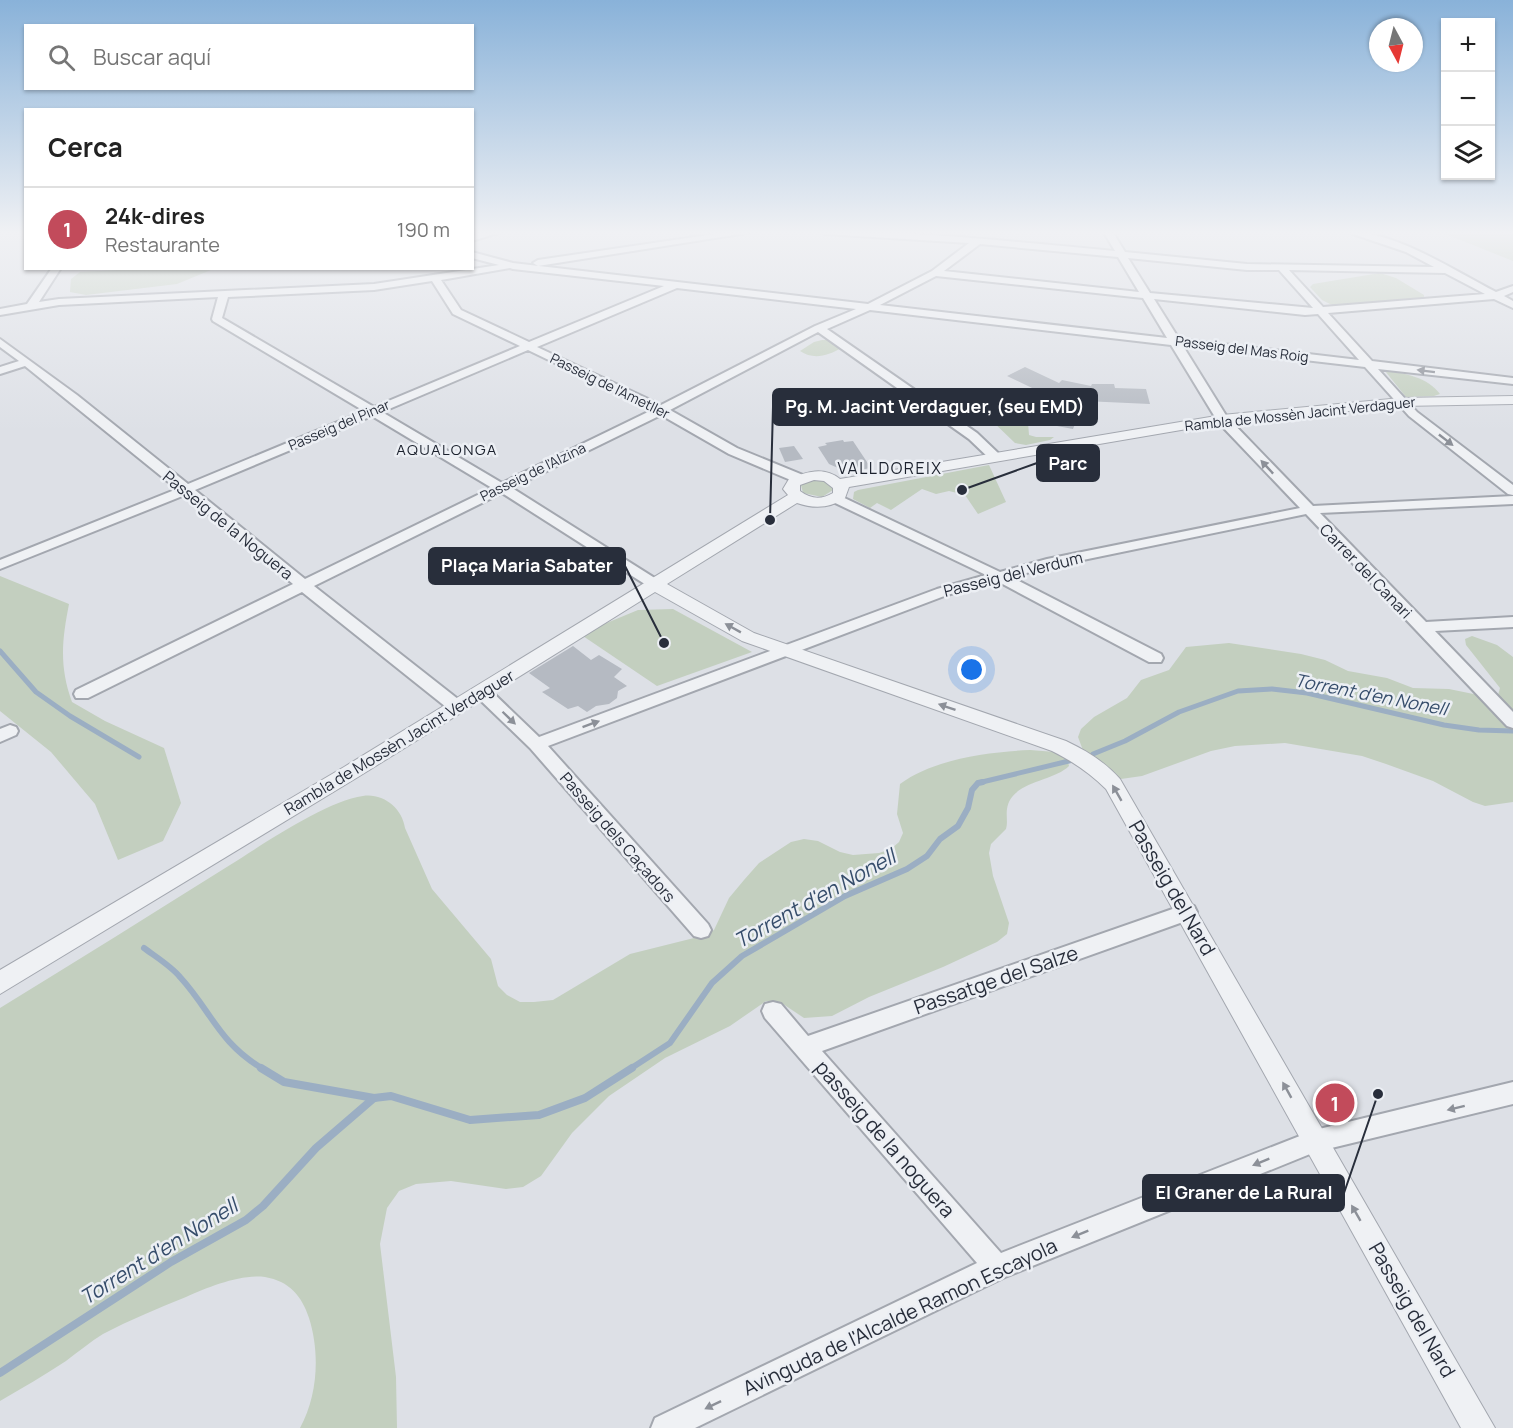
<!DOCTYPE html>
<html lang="es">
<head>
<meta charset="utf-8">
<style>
	body { margin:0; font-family:Manrope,sans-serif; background:#f2f2f2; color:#222 }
	.controls { position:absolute; right:18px; top:18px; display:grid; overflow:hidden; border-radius:0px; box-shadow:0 2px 4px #0004 }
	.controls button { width:54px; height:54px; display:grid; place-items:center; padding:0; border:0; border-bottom:2px solid #e0e0e0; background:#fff; color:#222; font:30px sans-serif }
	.compass { position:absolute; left:1369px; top:18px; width:54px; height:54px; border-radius:50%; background:#fff; box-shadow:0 2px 4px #0004; rotate:173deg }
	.you { position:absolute; left:972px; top:670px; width:21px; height:21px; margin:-15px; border:4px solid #fff; border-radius:50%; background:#1a73e8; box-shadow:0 0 0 9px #1a73e833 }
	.badge { display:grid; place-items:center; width:39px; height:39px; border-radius:50%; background:#c24b5b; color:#fff; font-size:20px; font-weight:700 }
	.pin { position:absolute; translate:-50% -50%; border:3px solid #fff; box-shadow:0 2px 6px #0006 }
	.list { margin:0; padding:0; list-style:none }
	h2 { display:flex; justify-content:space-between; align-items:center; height:78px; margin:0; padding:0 24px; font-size:26px }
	h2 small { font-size:20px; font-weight:400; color:#767676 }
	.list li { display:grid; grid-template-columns:39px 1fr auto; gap:18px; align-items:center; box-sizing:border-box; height:84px; padding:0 24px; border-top:2px solid #e0e0e0 }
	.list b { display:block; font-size:22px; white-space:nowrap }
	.list p { margin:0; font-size:20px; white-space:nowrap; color:#767676 }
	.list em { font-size:20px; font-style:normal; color:#767676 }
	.icon { flex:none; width:33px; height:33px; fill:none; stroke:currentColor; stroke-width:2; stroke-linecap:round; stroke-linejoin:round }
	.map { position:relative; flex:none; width:1513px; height:1428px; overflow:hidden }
	.search { position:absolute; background:#fff; box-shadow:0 2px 4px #0004; left:24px; top:24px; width:450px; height:66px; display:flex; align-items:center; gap:15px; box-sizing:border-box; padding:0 21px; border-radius:0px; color:#767676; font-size:22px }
	.panel { position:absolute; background:#fff; box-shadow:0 2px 4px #0004; left:24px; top:108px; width:450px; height:162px; border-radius:0px }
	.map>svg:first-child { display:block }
	.green { fill:#c3cfbf }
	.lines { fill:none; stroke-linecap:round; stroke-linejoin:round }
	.stream-far2 { stroke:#9baec3; stroke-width:5 }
	.stream-far1 { stroke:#9baec3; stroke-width:6 }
	.stream { stroke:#9baec3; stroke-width:8 }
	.building { fill:#b5bac2 }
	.minor-casing { stroke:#a3a7af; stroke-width:4 }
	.tertiary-casing { stroke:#a3a7af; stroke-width:2 }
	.minor { fill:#eff1f4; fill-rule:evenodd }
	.tertiary { fill:#eff1f4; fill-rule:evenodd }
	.oneway { fill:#8c9098 }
	.labels { text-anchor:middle; stroke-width:5; stroke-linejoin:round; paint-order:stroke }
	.far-street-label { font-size:14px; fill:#282e3b; stroke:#eceff4 }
	.far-neighbourhood-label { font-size:15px; letter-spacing:1.5px; fill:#1a202c; stroke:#eceff4 }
	.far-quarter-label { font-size:16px; letter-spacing:1.5px; fill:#1a202c; stroke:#eceff4 }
	.street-label { font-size:16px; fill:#282e3b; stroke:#eceff4 }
	.water-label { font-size:18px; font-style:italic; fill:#364d6b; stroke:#eceff4 }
	.near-street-label { font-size:20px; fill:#282e3b; stroke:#eceff4 }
	.near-water-label { font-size:21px; font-style:italic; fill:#364d6b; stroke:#eceff4 }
	.leader { fill:none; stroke:#282e3b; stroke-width:2 }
	.callout-dot { fill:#282e3b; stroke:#eceff4; stroke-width:2 }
	.callout { fill:#282e3b; stroke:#282e3b; stroke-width:2 }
	.callout-label { font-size:18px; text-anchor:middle; font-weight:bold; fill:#fff }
</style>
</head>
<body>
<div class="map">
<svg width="1513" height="1428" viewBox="0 0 1513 1428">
	<rect width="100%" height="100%" fill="#dde0e6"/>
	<g class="green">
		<path d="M1438 231H1513V261Z"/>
		<path d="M138 269V268L279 269 242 270 221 269 211 270 177 284 86 295 70 292 71 279 80 272Z"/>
		<path d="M1380 273 1396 278 1424 295V298L1334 306 1322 300 1310 287 1313 284Z"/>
		<path d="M822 340H832L841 348C828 356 813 360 800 351L814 342Z"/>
		<path d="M1385 371C1405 373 1427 377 1440 394L1434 396 1406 397Z"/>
		<path d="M991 399 1017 403 1027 410 1029 435 1036 437H1054L1050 440 1026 445 1015 443 989 418 972 408 974 403Z"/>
		<path d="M989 465 1006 502 978 514 965 495 949 491 936 494 922 489 891 510 877 503 870 508 853 499 854 492 858 490Z"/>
		<path d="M812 479 824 480 833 487V490L822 497 803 493 801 485Z"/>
		<path d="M0 576 69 604C62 640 59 666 72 702L105 721 164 748 181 803 163 841 118 860 95 804 51 752 0 711Z"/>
		<path d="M673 609 752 652 657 686 580 634 638 610Z"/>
		<path d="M1472 636 1497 645 1513 657V802L1485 806 1473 802 1433 781 1386 764 1362 756 1285 743 1235 746 1211 751 1142 776 1121 779 1110 774 1084 753 1078 737 1081 729 1094 717 1127 698 1141 680 1169 670 1186 647 1229 643 1301 654 1325 660 1348 671 1387 678 1413 688 1449 689 1488 697 1498 695 1500 688 1466 645 1465 639Z"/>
		<path d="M1030 750 1055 752 1067 758 1069 766C1053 782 1011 781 1007 809 1006 816 1008 822 1006 829L991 844 989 853 993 876 1009 923 1007 934 997 942 943 967 869 997 832 1016 804 1018 780 1002 766 1001 730 1026 665 1058 609 1096 572 1133 541 1176 523 1187 506 1189 451 1181 416 1184 399 1191 387 1208 380 1244 396 1377 397 1428H300C318 1395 320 1353 309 1318 302 1296 289 1281 265 1277 240 1274 209 1287 186 1297 158 1308 130 1320 103 1334 90 1342 78 1352 66 1361 45 1375 22 1388 0 1401V1008C77 961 153 913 230 865 262 845 326 801 363 796 383 793 402 808 405 828L432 889 491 959 498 986 507 995 520 1002H534L553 1000 630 954 702 936 714 930 729 898 744 880 759 863 791 842 804 839 818 841 840 852 853 855 879 853 891 849 899 842 903 833 897 814 900 784C934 759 988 752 1030 750Z"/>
	</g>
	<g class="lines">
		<g class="stream-far2">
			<path d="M0 651 36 692 70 716 139 757"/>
			<path d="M1093 754 1125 741 1179 712 1238 691 1272 689 1307 693 1444 725 1479 730 1513 731"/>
			<path d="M978 783 1073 760"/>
		</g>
		<g class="stream-far1">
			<path d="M144 948C156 957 171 966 180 977 212 1012 218 1042 263 1069"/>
			<path d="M630 1069 670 1043 712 983 742 956 845 896 907 869 927 856 940 839 958 826 968 808 972 790 978 783 983 782"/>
		</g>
		<g class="stream">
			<path d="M261 1068 284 1082 374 1098"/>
			<path d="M0 1373 171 1262 246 1220 263 1206 316 1148 374 1098 391 1096 470 1120 539 1115 585 1098 632 1068"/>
		</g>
	</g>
	<g class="building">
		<path d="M1025 367 1059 383 1062 380 1091 386 1092 384H1114L1115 388 1146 389 1150 404 1084 401 1073 429 1041 423 1053 398 1007 376Z"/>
		<path d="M843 440 844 442 853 441 871 468 847 472 829 464 818 447 827 445 825 443Z"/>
		<path d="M794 446 803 459 785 462 779 448Z"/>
		<path d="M573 646 591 660 599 655 622 669 614 677 627 686 618 691 617 698 609 704 596 706 587 712 578 706 568 709 542 692 550 688 529 673Z"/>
	</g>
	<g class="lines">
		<g class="minor-casing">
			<g id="minor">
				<path d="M488 231H504L472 241V235Z"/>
				<path d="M735 231H759L538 266 533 263 538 260Z"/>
				<path d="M821 231C919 231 1017 242 1115 251L1103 231H1112L1125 252 1247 264 1434 267 1406 252 1344 231C1396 231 1451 269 1496 292L1513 286V292L1504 296 1513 301V308L1494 299 1328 313 1372 361 1513 378V384L1378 369 1417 412 1513 485V495L1508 494 1409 416 1365 367 1183 346 1227 417 1313 506 1513 496V504L1320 513 1426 622 1513 617V627L1435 631 1513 712V728L1507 726 1306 514 1049 567 1011 577 1161 654 1163 658 1161 662H1149L997 581 947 595 548 746 708 924 711 930 708 936 701 938 694 936 530 748 476 696 474 692 476 688H488L539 737 937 589 986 575 831 501 829 498 836 494 1000 572 1047 559 1300 508 1218 422 1171 345 870 310 827 329 977 433 998 453 1000 456 998 459H990L969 439 818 332 670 410 737 448 803 475 804 478 803 481H793L729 454 661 415 512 488 661 582 663 585 661 588H651L502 493 314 586 463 703 465 707 463 711H451L302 592 88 698H76L74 694 76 690 293 584 185 495 0 569V560L177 489 25 366 0 374V367L19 361 0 347V339L77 395 188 484 364 411 213 321 212 319 218 297 59 305 0 315V309L27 304 52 268H61L39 302 59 299 374 284 499 265 472 258V252L513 263 868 304 932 271 969 243 825 234ZM980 244 1118 257 1139 292 944 271ZM1128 258 1247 270H1279L1313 308 1150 293ZM510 268 513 269 664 286 529 342 461 310 441 280ZM1289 270 1445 273 1485 294 1323 307ZM936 276 1143 298 1167 338 880 305ZM432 281 453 314 520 346 374 407 222 318 228 297 374 290ZM677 288 856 309 815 326 661 405 537 347ZM1154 299 1305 315 1318 314 1359 360 1179 339ZM528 350 652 410 502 483 382 412ZM372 416 492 488 305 579 195 490Z"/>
				<path d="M10 725 16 727 18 731 16 735 0 742V729Z"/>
				<path d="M1187 904 1194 906 1197 912 1194 918 822 1051 1001 1253 1315 1130 1513 1082V1104L1315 1152 1005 1277 695 1428H651L655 1418 977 1263 765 1018 762 1011 765 1004 773 1002 781 1004 808 1036Z"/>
			</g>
		</g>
		<g class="tertiary-casing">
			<path id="tertiary" d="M1513 396V404L1401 406 1222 423 849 487 845 498C831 508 814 509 797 503L667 584 754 633 1066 741C1087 751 1105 762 1120 779L1495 1428H1461L1106 789C1090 773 1072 761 1052 751L742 641 655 592 358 777 0 994V970L344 767 788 495 783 489 789 479C807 472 823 466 840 479L1222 415 1401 398ZM814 480 824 481 833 488V493C821 500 811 499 800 491V485Z"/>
		</g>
		<use href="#minor" class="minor"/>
		<use href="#tertiary" class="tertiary"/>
	</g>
	<defs><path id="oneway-solid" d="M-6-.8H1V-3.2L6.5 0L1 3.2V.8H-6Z" transform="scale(1.5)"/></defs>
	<g class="oneway">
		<use href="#oneway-solid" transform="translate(1426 371) rotate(-173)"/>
		<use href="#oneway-solid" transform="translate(1446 440) rotate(38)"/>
		<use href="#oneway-solid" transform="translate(1267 467) rotate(-133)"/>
		<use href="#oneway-solid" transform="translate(733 628) rotate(-151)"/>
		<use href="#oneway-solid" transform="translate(947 707) rotate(-161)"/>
		<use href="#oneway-solid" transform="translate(509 718) rotate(44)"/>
		<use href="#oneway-solid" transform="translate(591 724) rotate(-20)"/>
		<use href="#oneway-solid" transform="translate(1117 793) rotate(-120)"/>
		<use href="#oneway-solid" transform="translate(1287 1090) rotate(-119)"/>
		<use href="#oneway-solid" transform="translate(1456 1108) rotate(166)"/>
		<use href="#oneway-solid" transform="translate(1261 1162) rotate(158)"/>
		<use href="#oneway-solid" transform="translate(1356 1213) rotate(-120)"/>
		<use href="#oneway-solid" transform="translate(1080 1234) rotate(158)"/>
		<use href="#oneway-solid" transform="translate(713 1405) rotate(154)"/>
	</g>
	<linearGradient id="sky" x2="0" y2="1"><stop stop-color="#89b2d9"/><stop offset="0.54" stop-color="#f0f1f4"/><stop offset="1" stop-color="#f0f1f4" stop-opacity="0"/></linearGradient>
	<rect width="1513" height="431" fill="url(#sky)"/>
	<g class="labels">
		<g class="far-street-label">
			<text transform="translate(1242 349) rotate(7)" y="5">Passeig del Mas Roig</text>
			<text transform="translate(610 386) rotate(26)" y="5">Passeig de l'Ametller</text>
			<text transform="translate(1300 414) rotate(-6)" y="5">Rambla de Mossèn Jacint Verdaguer</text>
			<text transform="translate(339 425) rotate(-23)" y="5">Passeig del Pinar</text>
			<text transform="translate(533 472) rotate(-26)" y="5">Passeig de l'Alzina</text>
		</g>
		<g class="far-neighbourhood-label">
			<text x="447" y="455">AQUALONGA</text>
		</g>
		<g class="far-quarter-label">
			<text x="890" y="474">VALLDOREIX</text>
		</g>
		<g class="street-label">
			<text transform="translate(228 525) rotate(39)" y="6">Passeig de la Noguera</text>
			<text transform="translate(1366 571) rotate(46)" y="6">Carrer del Canari</text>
			<text transform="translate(1013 574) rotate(-14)" y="6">Passeig del Verdum</text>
			<text transform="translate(399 742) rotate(-31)" y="6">Rambla de Mossèn Jacint Verdaguer</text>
			<text transform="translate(618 837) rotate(49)" y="6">Passeig dels Caçadors</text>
		</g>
		<g class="water-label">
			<text transform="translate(1371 695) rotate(11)" y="6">Torrent d'en Nonell</text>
		</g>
		<g class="near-street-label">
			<text transform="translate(1172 888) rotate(60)" y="7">Passeig del Nard</text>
			<text transform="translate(996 980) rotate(-19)" y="7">Passatge del Salze</text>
			<text transform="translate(885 1139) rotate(49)" y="7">passeig de la noguera</text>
			<text transform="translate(1412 1310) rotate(60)" y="7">Passeig del Nard</text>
			<text transform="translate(900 1317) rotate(-25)" y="7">Avinguda de l'Alcalde Ramon Escayola</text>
		</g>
		<g class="near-water-label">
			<text transform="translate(815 899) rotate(-29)" y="7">Torrent d'en Nonell</text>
			<text transform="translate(159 1252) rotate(-32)" y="7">Torrent d'en Nonell</text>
		</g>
	</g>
	<path class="leader" d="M770 520L773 407M962 490L1037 463M664 643L625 566M1378 1094L1344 1193"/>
	<g class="callout-dot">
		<circle cx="770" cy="520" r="6"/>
		<circle cx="962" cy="490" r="6"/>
		<circle cx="664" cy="643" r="6"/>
		<circle cx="1378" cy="1094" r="6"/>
	</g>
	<g class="callout">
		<rect x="773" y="389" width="324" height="36" rx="6"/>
		<rect x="1037" y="445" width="62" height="36" rx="6"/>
		<rect x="429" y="548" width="196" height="36" rx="6"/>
		<rect x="1143" y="1175" width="201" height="36" rx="6"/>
	</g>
	<g class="callout-label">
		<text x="935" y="413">Pg. M. Jacint Verdaguer, (seu EMD)</text>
		<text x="1068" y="470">Parc</text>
		<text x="527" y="572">Plaça Maria Sabater</text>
		<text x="1244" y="1199">El Graner de La Rural</text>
	</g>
</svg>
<div class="controls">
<button>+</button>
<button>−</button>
<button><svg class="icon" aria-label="layers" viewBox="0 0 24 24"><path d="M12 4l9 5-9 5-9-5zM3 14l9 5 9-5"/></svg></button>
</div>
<svg class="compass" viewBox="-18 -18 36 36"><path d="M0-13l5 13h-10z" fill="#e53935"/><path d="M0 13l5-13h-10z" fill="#767676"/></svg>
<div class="you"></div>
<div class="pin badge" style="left:1335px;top:1103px">1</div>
<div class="search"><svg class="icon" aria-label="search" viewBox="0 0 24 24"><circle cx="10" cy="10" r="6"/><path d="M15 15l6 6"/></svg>Buscar aquí</div>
<section class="panel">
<h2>Cerca<small></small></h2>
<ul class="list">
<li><span class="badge">1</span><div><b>24k-dires</b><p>Restaurante</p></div><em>190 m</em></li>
</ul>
</section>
</div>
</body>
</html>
